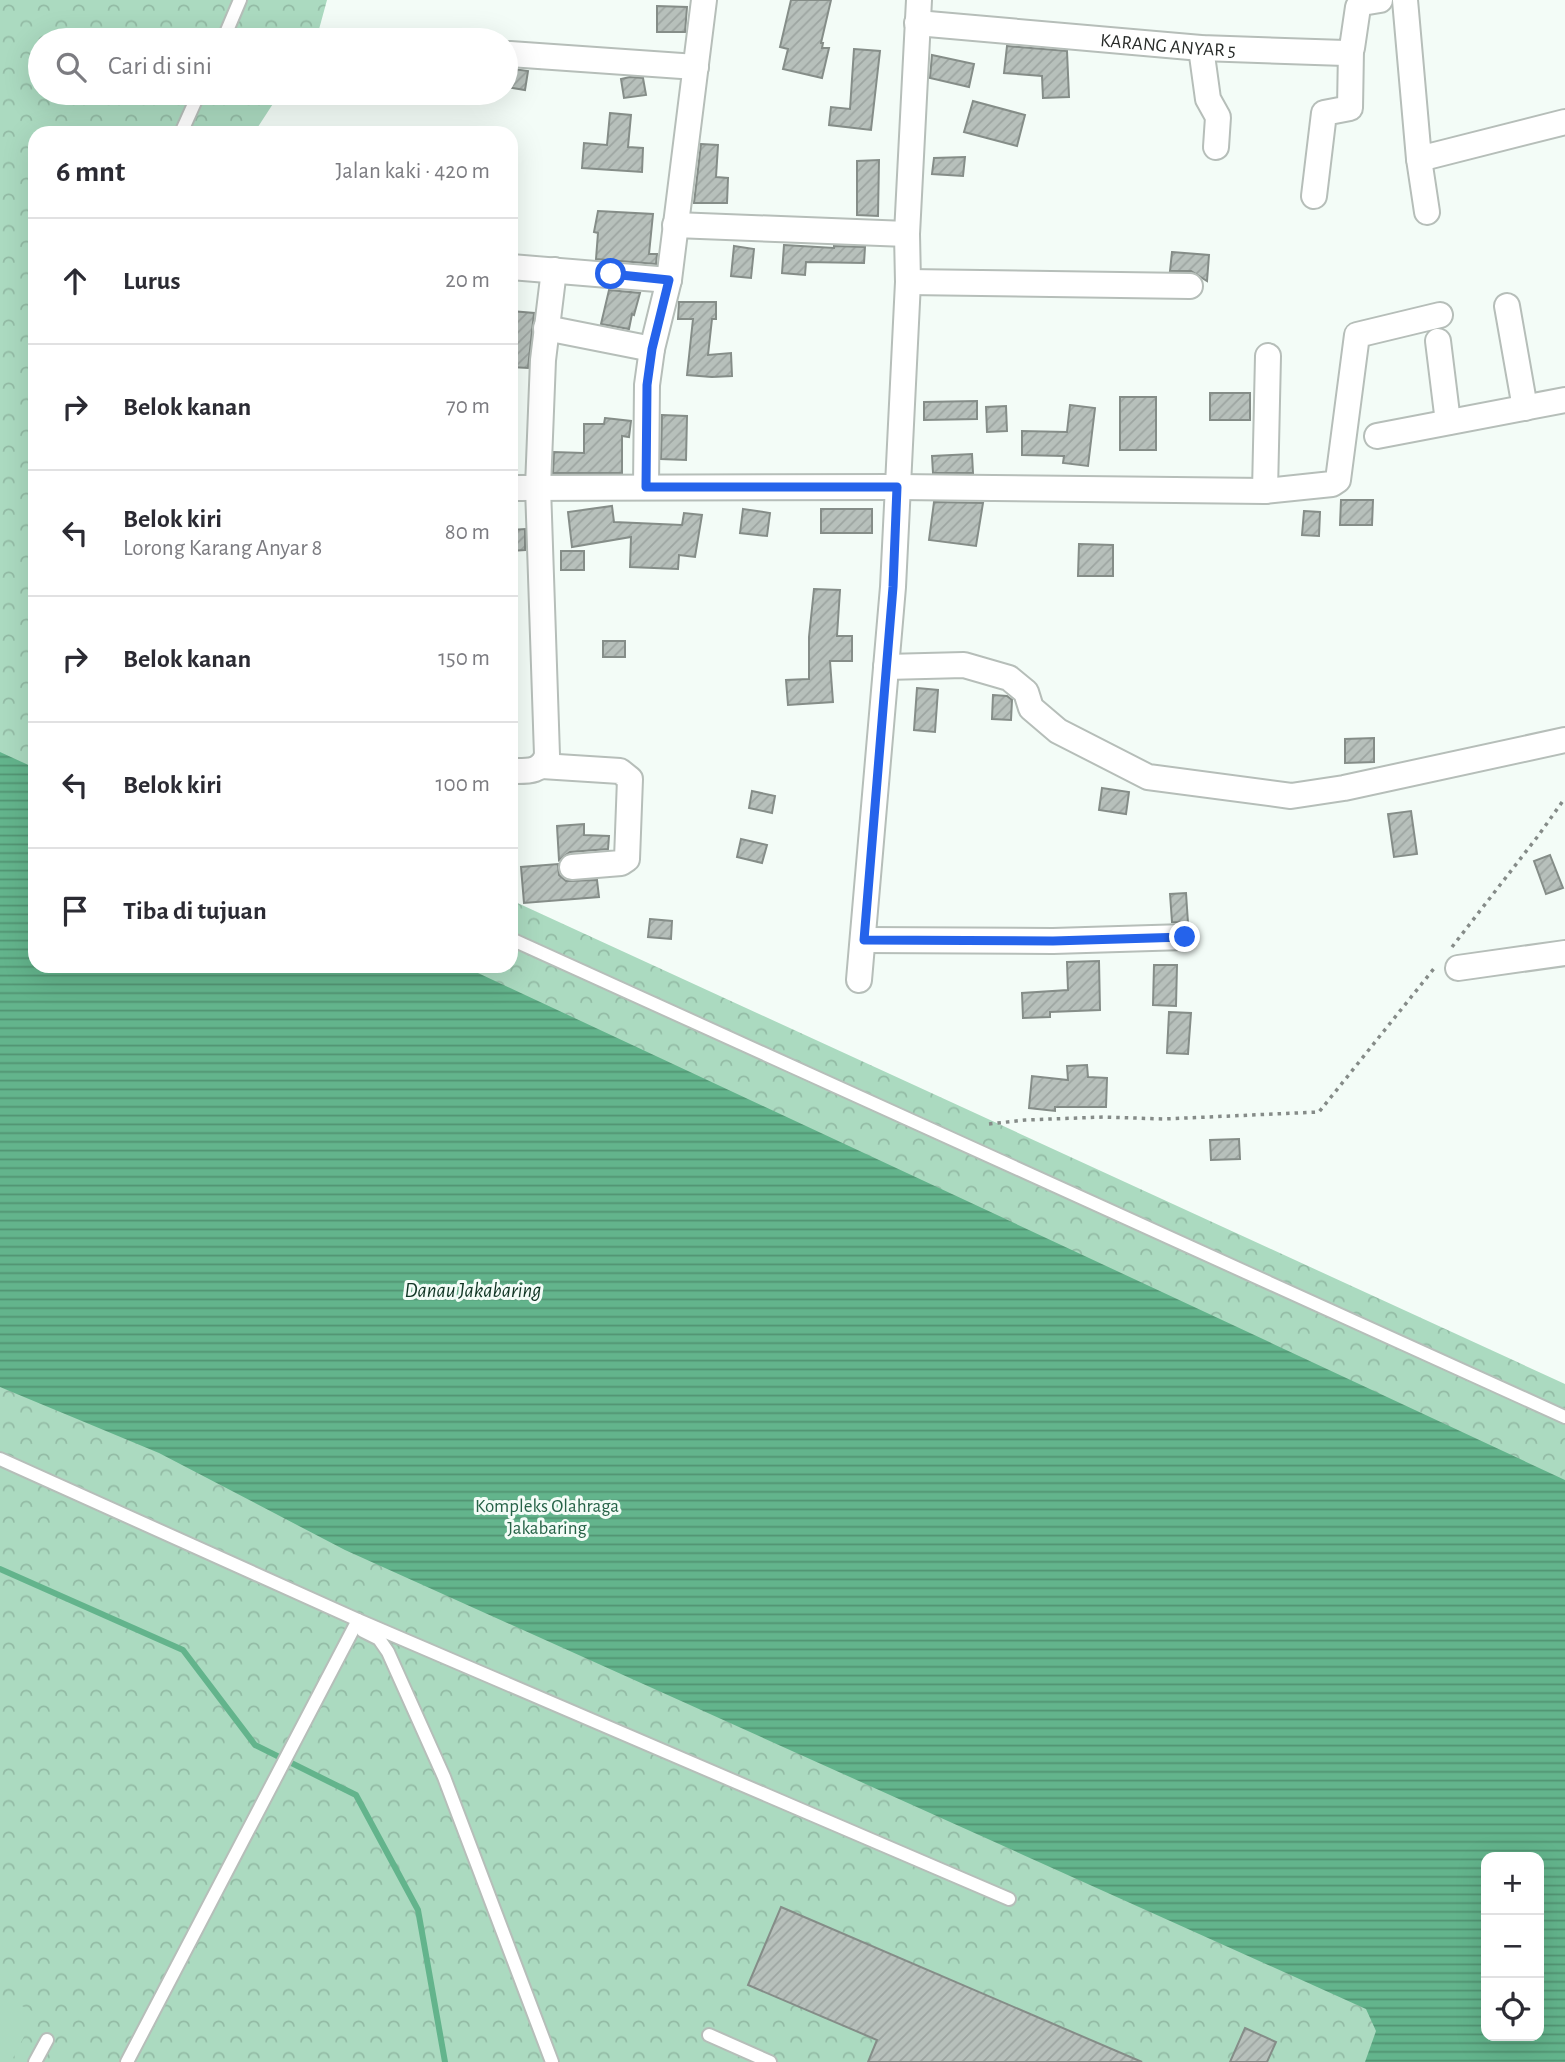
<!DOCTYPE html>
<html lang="id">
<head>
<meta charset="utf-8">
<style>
	body { margin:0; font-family:"Alegreya Sans",sans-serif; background:#f7f7f7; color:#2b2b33 }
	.controls { position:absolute; right:21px; bottom:21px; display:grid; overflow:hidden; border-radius:14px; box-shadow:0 7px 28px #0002 }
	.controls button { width:63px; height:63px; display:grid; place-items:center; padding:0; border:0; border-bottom:2px solid #e1e1e2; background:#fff; color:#2b2b33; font:35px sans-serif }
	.stop { position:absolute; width:21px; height:21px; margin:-16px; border:5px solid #2563eb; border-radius:50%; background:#fff }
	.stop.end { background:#2563eb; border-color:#fff; box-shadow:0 2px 7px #0008 }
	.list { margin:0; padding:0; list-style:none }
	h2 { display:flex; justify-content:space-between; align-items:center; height:91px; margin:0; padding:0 28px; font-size:30px }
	h2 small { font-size:23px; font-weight:400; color:#7c7c81 }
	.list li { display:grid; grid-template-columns:46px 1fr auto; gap:21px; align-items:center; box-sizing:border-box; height:126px; padding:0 28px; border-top:2px solid #e1e1e2 }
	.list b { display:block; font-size:26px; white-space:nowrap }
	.list p { margin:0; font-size:23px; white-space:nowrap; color:#7c7c81 }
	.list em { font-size:23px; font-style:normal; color:#7c7c81 }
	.icon { flex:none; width:38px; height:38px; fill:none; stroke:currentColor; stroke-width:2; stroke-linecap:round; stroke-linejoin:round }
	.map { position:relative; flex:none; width:1565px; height:2062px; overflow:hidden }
	.search { position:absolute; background:#fff; box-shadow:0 7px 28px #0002; left:28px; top:28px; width:490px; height:77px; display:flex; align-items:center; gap:18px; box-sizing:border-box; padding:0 24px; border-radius:38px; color:#7c7c81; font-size:26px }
	.panel { position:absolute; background:#fff; box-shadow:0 7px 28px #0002; left:28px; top:126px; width:490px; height:847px; border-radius:21px }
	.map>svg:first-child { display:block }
	.park { fill:url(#park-crowns); fill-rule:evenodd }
	.pitch { fill:#abdac0 }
	.water { fill:url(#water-rules); fill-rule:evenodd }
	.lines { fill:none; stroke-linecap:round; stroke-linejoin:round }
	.stream { stroke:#63b48c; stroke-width:6 }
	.building { fill:url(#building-hatch); stroke:#858d88; stroke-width:2 }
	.lane-casing { stroke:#b6beb9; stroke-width:16 }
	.street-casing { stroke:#b6beb9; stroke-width:28 }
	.path { stroke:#858b88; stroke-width:3.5; stroke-dasharray:3.5 5; stroke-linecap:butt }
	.lane { stroke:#fff; stroke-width:12 }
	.street { stroke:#fff; stroke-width:24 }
	.route { stroke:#2563eb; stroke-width:9 }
	.labels { text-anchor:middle; stroke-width:6; stroke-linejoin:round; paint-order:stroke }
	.street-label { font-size:19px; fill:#282b29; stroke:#f3fcf7 }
	.park-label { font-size:19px; fill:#266247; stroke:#f3fcf7 }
	.water-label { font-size:21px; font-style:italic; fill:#103524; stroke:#f3fcf7 }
</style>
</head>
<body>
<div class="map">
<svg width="1565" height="2062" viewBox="0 0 1565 2062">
	<defs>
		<pattern id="park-crowns" width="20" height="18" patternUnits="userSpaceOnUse" patternTransform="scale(1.75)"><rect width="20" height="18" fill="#abdac0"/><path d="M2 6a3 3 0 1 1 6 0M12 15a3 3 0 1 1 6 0" fill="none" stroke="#93bba5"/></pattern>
		<pattern id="water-rules" width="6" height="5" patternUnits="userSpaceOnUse" patternTransform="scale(1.75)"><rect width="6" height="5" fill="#63b48c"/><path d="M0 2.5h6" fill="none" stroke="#529372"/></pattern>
		<pattern id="building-hatch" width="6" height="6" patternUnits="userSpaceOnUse" patternTransform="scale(1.75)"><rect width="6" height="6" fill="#b7c0bb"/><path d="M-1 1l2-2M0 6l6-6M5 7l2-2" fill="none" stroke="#9da5a1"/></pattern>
	</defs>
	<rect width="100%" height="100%" fill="#f3fcf7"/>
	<path class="park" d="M0 0H327L318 33 314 40H40V93H280L254 133H35V966H511V900L1565 1384V2062H0ZM1486 1857H1539V2036H1486Z"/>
	<path class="pitch" d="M0 1995 36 2013 11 2062H0Z"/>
	<path class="water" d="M0 752 35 768V966H463L1565 1480V2062H1365L1376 2031 1366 2009 345 1550 159 1453 0 1387ZM1486 1857H1539V2036H1486Z"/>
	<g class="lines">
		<path class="stream" d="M0 1569 183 1650 255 1745 356 1795 418 1910 445 2062"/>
	</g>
	<g class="building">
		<path d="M791 0H831L821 43H823L822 48H829L822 78 783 69 788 49 780 47Z"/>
		<path d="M657 6 687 7 685 32H657Z"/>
		<path d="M1007 46 1067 51 1069 97 1043 98 1042 76 1004 73Z"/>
		<path d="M854 49 880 51 871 130 829 125 831 107 850 109Z"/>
		<path d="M932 55 974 64 969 87 930 78Z"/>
		<path d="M506 68 528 71 525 90 506 87Z"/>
		<path d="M630 77 643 78 646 95 624 98 621 79Z"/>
		<path d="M973 101 1025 115 1017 146 964 132Z"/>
		<path d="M610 113 631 115 628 147 643 148 642 172 582 168 584 143 607 145Z"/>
		<path d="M701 144 718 145 716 177 728 178 727 203H694Z"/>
		<path d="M965 157 963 176 932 174 934 158Z"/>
		<path d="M879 160 878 216 857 215V161Z"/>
		<path d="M598 211 653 214 649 254H657L656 264 596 259 598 233 594 232Z"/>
		<path d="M784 245 834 248V246L865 247 864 263 806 262 805 275 782 273Z"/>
		<path d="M734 246 754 249 751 278 731 276Z"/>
		<path d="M1172 252 1209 255 1207 281 1191 271H1170Z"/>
		<path d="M609 290 640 293 634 315 632 314 629 329 601 324Z"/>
		<path d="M679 302H716V319H712L708 355 731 353 732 376 712 377 687 375 693 319H678Z"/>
		<path d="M511 311 534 313 528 368 511 367Z"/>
		<rect x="1210" y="393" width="40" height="27"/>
		<rect x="1120" y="397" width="36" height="53"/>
		<path d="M977 401V419L924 420V402Z"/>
		<path d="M1070 405 1095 408 1088 466 1063 463 1064 456 1022 455V431L1067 432Z"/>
		<path d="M1006 406 1007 431 987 432 986 407Z"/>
		<path d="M662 415 687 416 686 460 661 459Z"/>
		<path d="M605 418 631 421 629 437 622 436V473H553L554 452 584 453V424H604Z"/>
		<path d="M972 454 973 473H933L932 456Z"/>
		<path d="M1341 500H1373L1372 525H1340Z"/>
		<path d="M934 502 983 503 976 546 929 540Z"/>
		<path d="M612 506 614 522 682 525 684 513 702 515 695 557 679 555 678 569 630 567 631 537 572 547 568 512Z"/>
		<path d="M743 509 770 513 767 536 740 533Z"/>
		<rect x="821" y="509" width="51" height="24"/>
		<path d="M1304 511 1320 512 1319 536 1302 535Z"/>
		<path d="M525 529V550L511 551V530Z"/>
		<path d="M1079 544 1113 545V576H1078Z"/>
		<rect x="561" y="551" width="23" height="19"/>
		<path d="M814 589 840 590 837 636H852V661H830L833 702 788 705 786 680 809 679V637Z"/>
		<rect x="603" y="641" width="22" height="16"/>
		<path d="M917 688 938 690 935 732 914 730Z"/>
		<path d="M993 695 1007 696 1012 700 1011 720 992 719Z"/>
		<path d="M1374 738V762L1345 763V739Z"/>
		<path d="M1102 788 1129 792 1126 814 1099 810Z"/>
		<path d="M752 791 775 796 772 813 749 808Z"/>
		<path d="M1411 811 1417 854 1394 857 1388 814Z"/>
		<path d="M584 824V835L609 836 608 849 570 852 559 860 557 826Z"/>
		<path d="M741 839 767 845 762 863 737 857Z"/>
		<path d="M1550 855 1563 888 1546 894 1534 861Z"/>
		<path d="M558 864 559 875 566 881 597 880 599 897 524 903 521 867Z"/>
		<path d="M1186 893 1188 923 1172 922 1170 894Z"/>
		<path d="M650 919 672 921 671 939 648 937Z"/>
		<path d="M1099 961 1100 1010 1050 1012V1017L1023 1018 1022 993 1068 990 1067 962Z"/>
		<path d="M1154 965H1177L1176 1006 1153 1005Z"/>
		<path d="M1169 1012 1191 1013 1188 1054 1167 1053Z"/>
		<path d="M1087 1065 1088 1077 1107 1078 1106 1107H1055V1111L1029 1108 1032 1076 1068 1080 1067 1066Z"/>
		<path d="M1239 1139 1240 1159 1211 1160 1210 1140Z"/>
		<path d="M781 1907 1142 2062H868L877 2040 748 1985Z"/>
		<path d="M1245 2028 1276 2042 1267 2062H1230Z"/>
	</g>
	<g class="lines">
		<g class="lane-casing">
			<g id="lane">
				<path d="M223 40 240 0"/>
				<path d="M181 133 199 93"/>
				<path d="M511 939 1565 1417"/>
				<path d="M0 1459 358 1620 1009 1899"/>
				<path d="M363 1631 379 1639 388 1652 444 1777 552 2062"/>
				<path d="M709 2035 770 2062"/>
				<path d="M35 2062 47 2040"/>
				<path d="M127 2062 358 1620"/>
			</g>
		</g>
		<g class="street-casing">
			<g id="street">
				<path d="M1405 0 1419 159 1565 122"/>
				<path id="s1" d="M917 23 1201 48 1345 53 1352 48 1358 7 1362 3 1380 0"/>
				<path d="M1201 48 1208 99 1218 117 1216 147"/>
				<path d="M510 54 696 67"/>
				<path d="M1419 159 1427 212"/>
				<path d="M1314 196 1324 113 1350 108 1351 50"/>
				<path d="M675 225 907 234"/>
				<path d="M511 267 669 280"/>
				<path d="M908 282 1190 286"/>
				<path d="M1507 306 1525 408"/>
				<path d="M546 328 652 349"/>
				<path d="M1438 341 1448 422"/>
				<path d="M1377 436 1565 400"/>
				<path d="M646 487 647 385 652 349 669 280 704 0"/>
				<path d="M511 488 897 487 1265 491 1332 484 1338 480 1357 335 1440 315"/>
				<path d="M1265 491 1268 356"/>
				<path d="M886 667 964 665 1009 678 1026 692 1031 708 1058 731 1148 777 1291 796 1344 788 1565 740"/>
				<path d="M542 766 620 771 630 779 627 859 621 863 572 867"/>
				<path d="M511 771C526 771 542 773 547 755L538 487 543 360 554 270"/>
				<path d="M864 940 1053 941 1185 937"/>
				<path d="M1458 968 1565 953"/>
				<path d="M859 980 893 587 908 282 907 234 919 0"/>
			</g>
		</g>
		<g class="path">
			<path d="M1452 947 1538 836 1565 798"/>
			<path d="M989 1124 1025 1120 1104 1117 1163 1119 1319 1112 1436 966"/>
		</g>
		<use href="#lane" class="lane"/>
		<use href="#street" class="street"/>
	</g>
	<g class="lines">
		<path class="route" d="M611 274 669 280 652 349 647 385 646 487H897L893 587 864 940 1053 941 1185 937"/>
	</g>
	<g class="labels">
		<g class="street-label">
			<text dy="7" stroke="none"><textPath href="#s1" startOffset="252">KARANG ANYAR 5</textPath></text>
		</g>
		<g class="park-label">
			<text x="547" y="1512">Kompleks Olahraga<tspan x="547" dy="22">Jakabaring</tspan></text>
		</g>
		<g class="water-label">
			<text x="473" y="1297">Danau Jakabaring</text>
		</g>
	</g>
</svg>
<div class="controls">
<button>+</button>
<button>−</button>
<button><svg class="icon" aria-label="locate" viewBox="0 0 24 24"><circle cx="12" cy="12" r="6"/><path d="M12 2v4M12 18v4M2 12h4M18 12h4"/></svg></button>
</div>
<div class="stop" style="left:611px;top:274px"></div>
<div class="stop end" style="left:1185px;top:937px"></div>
<div class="search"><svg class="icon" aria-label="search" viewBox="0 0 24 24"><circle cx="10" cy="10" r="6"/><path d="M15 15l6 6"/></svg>Cari di sini</div>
<section class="panel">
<h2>6 mnt<small>Jalan kaki · 420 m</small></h2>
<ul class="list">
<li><svg class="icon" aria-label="ahead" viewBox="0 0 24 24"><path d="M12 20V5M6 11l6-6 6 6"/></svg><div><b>Lurus</b></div><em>20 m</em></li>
<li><svg class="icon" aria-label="right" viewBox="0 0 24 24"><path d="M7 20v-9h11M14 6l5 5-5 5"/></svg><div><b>Belok kanan</b></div><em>70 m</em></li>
<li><svg class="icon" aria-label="left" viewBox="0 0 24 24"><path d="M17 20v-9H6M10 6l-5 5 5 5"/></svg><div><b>Belok kiri</b><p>Lorong Karang Anyar 8</p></div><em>80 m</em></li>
<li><svg class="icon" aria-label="right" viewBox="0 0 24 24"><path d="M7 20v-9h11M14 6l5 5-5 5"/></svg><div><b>Belok kanan</b></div><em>150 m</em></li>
<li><svg class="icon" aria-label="left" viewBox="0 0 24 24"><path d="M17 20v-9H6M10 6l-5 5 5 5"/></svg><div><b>Belok kiri</b></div><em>100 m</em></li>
<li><svg class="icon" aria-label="arrive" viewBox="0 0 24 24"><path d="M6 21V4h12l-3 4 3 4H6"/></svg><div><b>Tiba di tujuan</b></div></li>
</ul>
</section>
</div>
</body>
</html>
